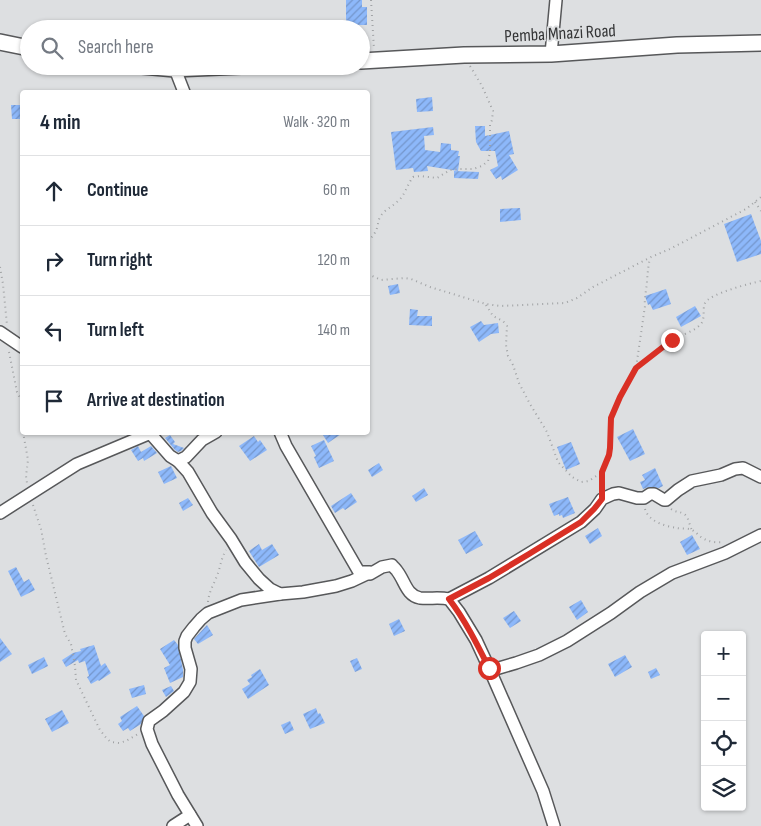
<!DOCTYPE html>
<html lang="en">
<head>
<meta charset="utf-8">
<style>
	body { margin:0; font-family:"Sofia Sans Condensed",sans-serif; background:#f6f6f7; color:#1f2937 }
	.controls { position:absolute; right:15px; bottom:15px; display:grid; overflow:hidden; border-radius:5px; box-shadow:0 1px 4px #0004 }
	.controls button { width:45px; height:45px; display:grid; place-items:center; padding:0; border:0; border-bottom:1px solid #e0e1e3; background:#fff; color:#1f2937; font:25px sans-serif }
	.stop { position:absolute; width:15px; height:15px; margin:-11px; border:4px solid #d93025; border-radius:50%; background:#fff }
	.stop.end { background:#d93025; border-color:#fff; box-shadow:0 1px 5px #0008 }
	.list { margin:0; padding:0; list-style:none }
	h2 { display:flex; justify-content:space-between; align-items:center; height:65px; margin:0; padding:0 20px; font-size:21px }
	h2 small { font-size:16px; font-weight:400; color:#747a83 }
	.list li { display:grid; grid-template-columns:32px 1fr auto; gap:15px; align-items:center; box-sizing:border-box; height:70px; padding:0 20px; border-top:1px solid #e0e1e3 }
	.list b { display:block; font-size:19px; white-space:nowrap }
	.list em { font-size:16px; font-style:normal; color:#747a83 }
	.icon { flex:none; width:28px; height:28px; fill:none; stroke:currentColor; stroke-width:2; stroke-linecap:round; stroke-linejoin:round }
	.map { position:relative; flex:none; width:761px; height:826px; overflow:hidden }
	.search { position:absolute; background:#fff; box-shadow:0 1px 4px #0004; left:20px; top:20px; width:350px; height:55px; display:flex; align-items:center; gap:12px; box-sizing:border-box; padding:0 18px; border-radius:28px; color:#747a83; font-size:19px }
	.panel { position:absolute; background:#fff; box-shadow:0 1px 4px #0004; left:20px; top:90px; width:350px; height:345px; border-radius:5px }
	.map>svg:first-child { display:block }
	.building { fill:url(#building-hatch) }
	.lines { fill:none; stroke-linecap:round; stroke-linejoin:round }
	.minor-casing { stroke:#57585a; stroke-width:14 }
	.major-casing { stroke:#57585a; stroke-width:18 }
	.path { stroke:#a1a3a5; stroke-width:2; stroke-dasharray:1 4; stroke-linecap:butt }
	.minor { stroke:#fff; stroke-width:11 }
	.major { stroke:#fff; stroke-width:15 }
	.route { stroke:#d93025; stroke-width:6 }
	.labels { text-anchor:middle; stroke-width:4; stroke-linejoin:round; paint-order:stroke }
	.street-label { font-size:18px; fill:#343536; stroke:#dddfe1 }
</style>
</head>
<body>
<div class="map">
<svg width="761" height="826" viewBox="0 0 761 826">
	<defs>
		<pattern id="building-hatch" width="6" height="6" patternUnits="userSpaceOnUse" patternTransform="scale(1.25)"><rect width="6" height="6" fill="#8db8fa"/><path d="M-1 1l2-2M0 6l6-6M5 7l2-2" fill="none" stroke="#7496cb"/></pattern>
	</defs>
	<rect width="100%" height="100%" fill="#dddfe1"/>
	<g class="building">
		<path d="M346 0H362V7H367V25H346Z"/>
		<path d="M432 97 433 111 417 112 416 99Z"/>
		<path d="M11 105H22V119H12Z"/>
		<path d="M475 126H485V136L509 131 514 154 509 155 518 170 502 180 501 176 496 179 490 170 498 166 495 151H481L476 142Z"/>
		<path d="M433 127 434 135 424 136 425 150 440 152 441 143 451 144V150L459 151 458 156H460L458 171 427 166 428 171 414 172 413 168 396 170 391 132Z"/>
		<path d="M454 171 479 172 478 179 454 178Z"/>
		<path d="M520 208 521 220 500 222V209Z"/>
		<path d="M751 214 761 241V254L737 262 724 224Z"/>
		<path d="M398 284 400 293 390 295 388 286Z"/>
		<path d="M666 289 671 304 653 310 650 304 648 305 645 296Z"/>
		<path d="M695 306 701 316 681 327 676 317Z"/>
		<path d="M410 309 418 310 417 316H432V326L409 325Z"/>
		<path d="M481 321 484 325 498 323 499 333 491 334 479 342 470 327Z"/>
		<path d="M633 429 645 454 630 461 617 437Z"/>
		<path d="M321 432H344L328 443Z"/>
		<path d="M170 435 175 442 173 444 184 448 181 451 178 452 175 450 165 438Z"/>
		<path d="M254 436 258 442 260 440 267 450 250 461 239 446Z"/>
		<path d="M324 440 334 461 319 468 314 457 316 456 311 446Z"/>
		<path d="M571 442 580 464 566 470 557 447Z"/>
		<path d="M138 446 141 452 151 446 157 453 144 461 143 458 138 461 131 450Z"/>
		<path d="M379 463 383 470 372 477 368 470Z"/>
		<path d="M171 466 177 478 164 484 158 472Z"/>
		<path d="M655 468 663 486 659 488 649 487 643 489 640 482 645 480 642 475Z"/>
		<path d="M424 488 428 495 416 502 412 496Z"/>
		<path d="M351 493 357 502 345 510 343 508 335 513 331 506Z"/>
		<path d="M568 497 575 513 563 518 562 515 559 516V514L554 516 549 504Z"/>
		<path d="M188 498 193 505 183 511 179 503Z"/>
		<path d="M598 528 602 536 590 544 585 536Z"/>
		<path d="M475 531 483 545 466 554 458 540Z"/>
		<path d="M692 535 700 549 687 555 680 542Z"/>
		<path d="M259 544 262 550 272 544 279 555 259 567 249 551Z"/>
		<path d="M16 567 24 582 29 579 35 590 21 597 8 571Z"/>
		<path d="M581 600 588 612 577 620 569 607Z"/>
		<path d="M514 611 521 621 510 628 503 618Z"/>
		<path d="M399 619 405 631 394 636 389 624Z"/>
		<path d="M207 625 213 635 198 644 194 639Z"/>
		<path d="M0 638 12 654 0 662Z"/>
		<path d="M174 640 178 645 183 670V677L170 683 164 668 170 665 160 649Z"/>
		<path d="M94 645 101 666 105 663 111 673 99 681 98 680 91 684 87 677 89 676 85 661 79 663 78 660 66 667 62 660 73 653 81 651 80 649Z"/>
		<path d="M625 655 632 667 615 677 608 664Z"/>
		<path d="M44 657 48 666 32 674 28 665Z"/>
		<path d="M357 658 362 669 355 672 350 661Z"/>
		<path d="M656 668 660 675 651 679 648 672Z"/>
		<path d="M260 669 269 685 248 699 242 689 250 684 247 680 252 677 251 675Z"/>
		<path d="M144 685 146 694 132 698 129 689Z"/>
		<path d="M171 686 174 691 166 697 162 690Z"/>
		<path d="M137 706 144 716 141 724 130 731 128 728 123 731 118 724 122 721 120 717Z"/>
		<path d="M316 708 318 714 320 713 325 723 310 729 303 714Z"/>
		<path d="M62 710 69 723 52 732 45 719Z"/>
		<path d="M290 721 294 730 285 734 281 725Z"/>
	</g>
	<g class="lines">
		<g class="minor-casing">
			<g id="minor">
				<path d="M551 54 556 0"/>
				<path d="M175 69 184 92"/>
				<path d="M0 332 22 347"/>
				<path d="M149 432 170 456 178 461 188 472 212 513 231 539 245 562 259 579 270 589 280 594 303 592 336 586 352 581 369 573"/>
				<path d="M280 432 286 446 359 572H370V574L382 567 392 565C392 566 397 570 397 571 405 581 406 595 420 598 430 599 439 597 449 599L459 612 476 640 489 668 543 791 554 826"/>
				<path d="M178 461 186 457 202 440 216 432"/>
				<path d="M0 513 77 464 146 435 150 434"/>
				<path d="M449 599 489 578 581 522 595 509 602 499 613 494 619 493 637 498H644L650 494H654L664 500H666L678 490 692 481 721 475 735 469 743 468 761 477"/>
				<path d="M489 668H499L516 663 539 655 567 641 611 613 640 592 672 573 725 553 761 535"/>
				<path d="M173 826 190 815"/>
				<path d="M197 826 178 795 152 744 147 729 149 721 163 711 184 692 190 682 191 669 185 648V641L187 636 194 627 201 619 208 613 241 600 280 594"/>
			</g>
		</g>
		<g class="major-casing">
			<g id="major">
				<path d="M0 42 29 48"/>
				<path d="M361 61 464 55 551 54 677 45 761 43"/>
				<path d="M142 66 175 69 241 66"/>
			</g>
		</g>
		<g class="path">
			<path d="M371 0 374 49"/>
			<path d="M755 202 761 211"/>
			<path d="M368 241C372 237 375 234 377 228 378 225 378 221 380 217 384 210 392 207 398 201 405 195 407 185 413 177L420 176 437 178 450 170 459 169H473L482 166 488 161 490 152V125L492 120 493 111 482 86 470 66"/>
			<path d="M0 267 3 284 7 325"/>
			<path d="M368 274 381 280 405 278 411 279 430 287 466 298 486 304 500 306 565 303 577 298 593 287 651 257 670 249 746 209 761 197"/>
			<path d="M486 305 493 316 503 321 507 326 506 345 508 356 513 365 519 383 530 404 547 432 558 462 572 477 581 482 589 481 602 472"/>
			<path d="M9 352 17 392 22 402"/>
			<path d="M636 368C649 359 660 347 673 339 681 335 693 332 700 325 706 319 702 310 705 303 709 294 751 283 761 281"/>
			<path d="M22 418V431"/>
			<path d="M23 432 28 460 26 476 27 483"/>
			<path d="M602 489V472L609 455 611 448V418L620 397 636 368 645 306C644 296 647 289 647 280 648 271 648 267 650 258"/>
			<path d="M33 505 41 529 46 556 65 634 71 644 75 666 76 680 100 730 107 739 111 742 119 743 126 741 138 734"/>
			<path d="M645 509C649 522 665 526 677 528 682 529 688 528 692 530 696 532 698 535 701 537 708 542 716 543 724 542"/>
			<path d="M671 509C677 513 679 511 684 514 689 517 689 525 692 530"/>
			<path d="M208 602C209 590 216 581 219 570 221 563 222 557 226 550"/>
		</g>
		<use href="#minor" class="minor"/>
		<use href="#major" class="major"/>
	</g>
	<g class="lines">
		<path class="route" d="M489 668C477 644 465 620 449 599L489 578 529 554 581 522 594 509 602 499V472L609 455 610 448 611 418 620 397 636 368 672 340"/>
	</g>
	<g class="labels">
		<g class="street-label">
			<text transform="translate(560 33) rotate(-3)" y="6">Pemba Mnazi Road</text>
		</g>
	</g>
</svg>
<div class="controls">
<button>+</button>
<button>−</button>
<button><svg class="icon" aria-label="locate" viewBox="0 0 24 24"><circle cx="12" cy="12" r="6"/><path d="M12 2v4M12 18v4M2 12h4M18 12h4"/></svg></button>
<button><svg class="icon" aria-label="layers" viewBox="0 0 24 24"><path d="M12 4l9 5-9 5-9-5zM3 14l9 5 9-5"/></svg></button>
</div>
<div class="stop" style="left:489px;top:668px"></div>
<div class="stop end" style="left:672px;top:340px"></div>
<div class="search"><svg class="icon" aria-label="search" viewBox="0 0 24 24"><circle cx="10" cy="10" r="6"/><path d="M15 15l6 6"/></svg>Search here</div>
<section class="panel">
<h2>4 min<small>Walk · 320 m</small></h2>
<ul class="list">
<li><svg class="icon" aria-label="ahead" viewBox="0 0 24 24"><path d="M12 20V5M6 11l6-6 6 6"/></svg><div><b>Continue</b></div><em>60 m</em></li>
<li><svg class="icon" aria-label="right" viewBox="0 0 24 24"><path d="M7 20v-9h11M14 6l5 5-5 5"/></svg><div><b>Turn right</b></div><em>120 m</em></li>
<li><svg class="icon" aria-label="left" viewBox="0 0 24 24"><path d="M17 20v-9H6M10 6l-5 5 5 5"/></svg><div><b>Turn left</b></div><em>140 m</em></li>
<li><svg class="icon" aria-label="arrive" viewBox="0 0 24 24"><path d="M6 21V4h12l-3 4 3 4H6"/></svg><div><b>Arrive at destination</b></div></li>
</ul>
</section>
</div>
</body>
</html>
